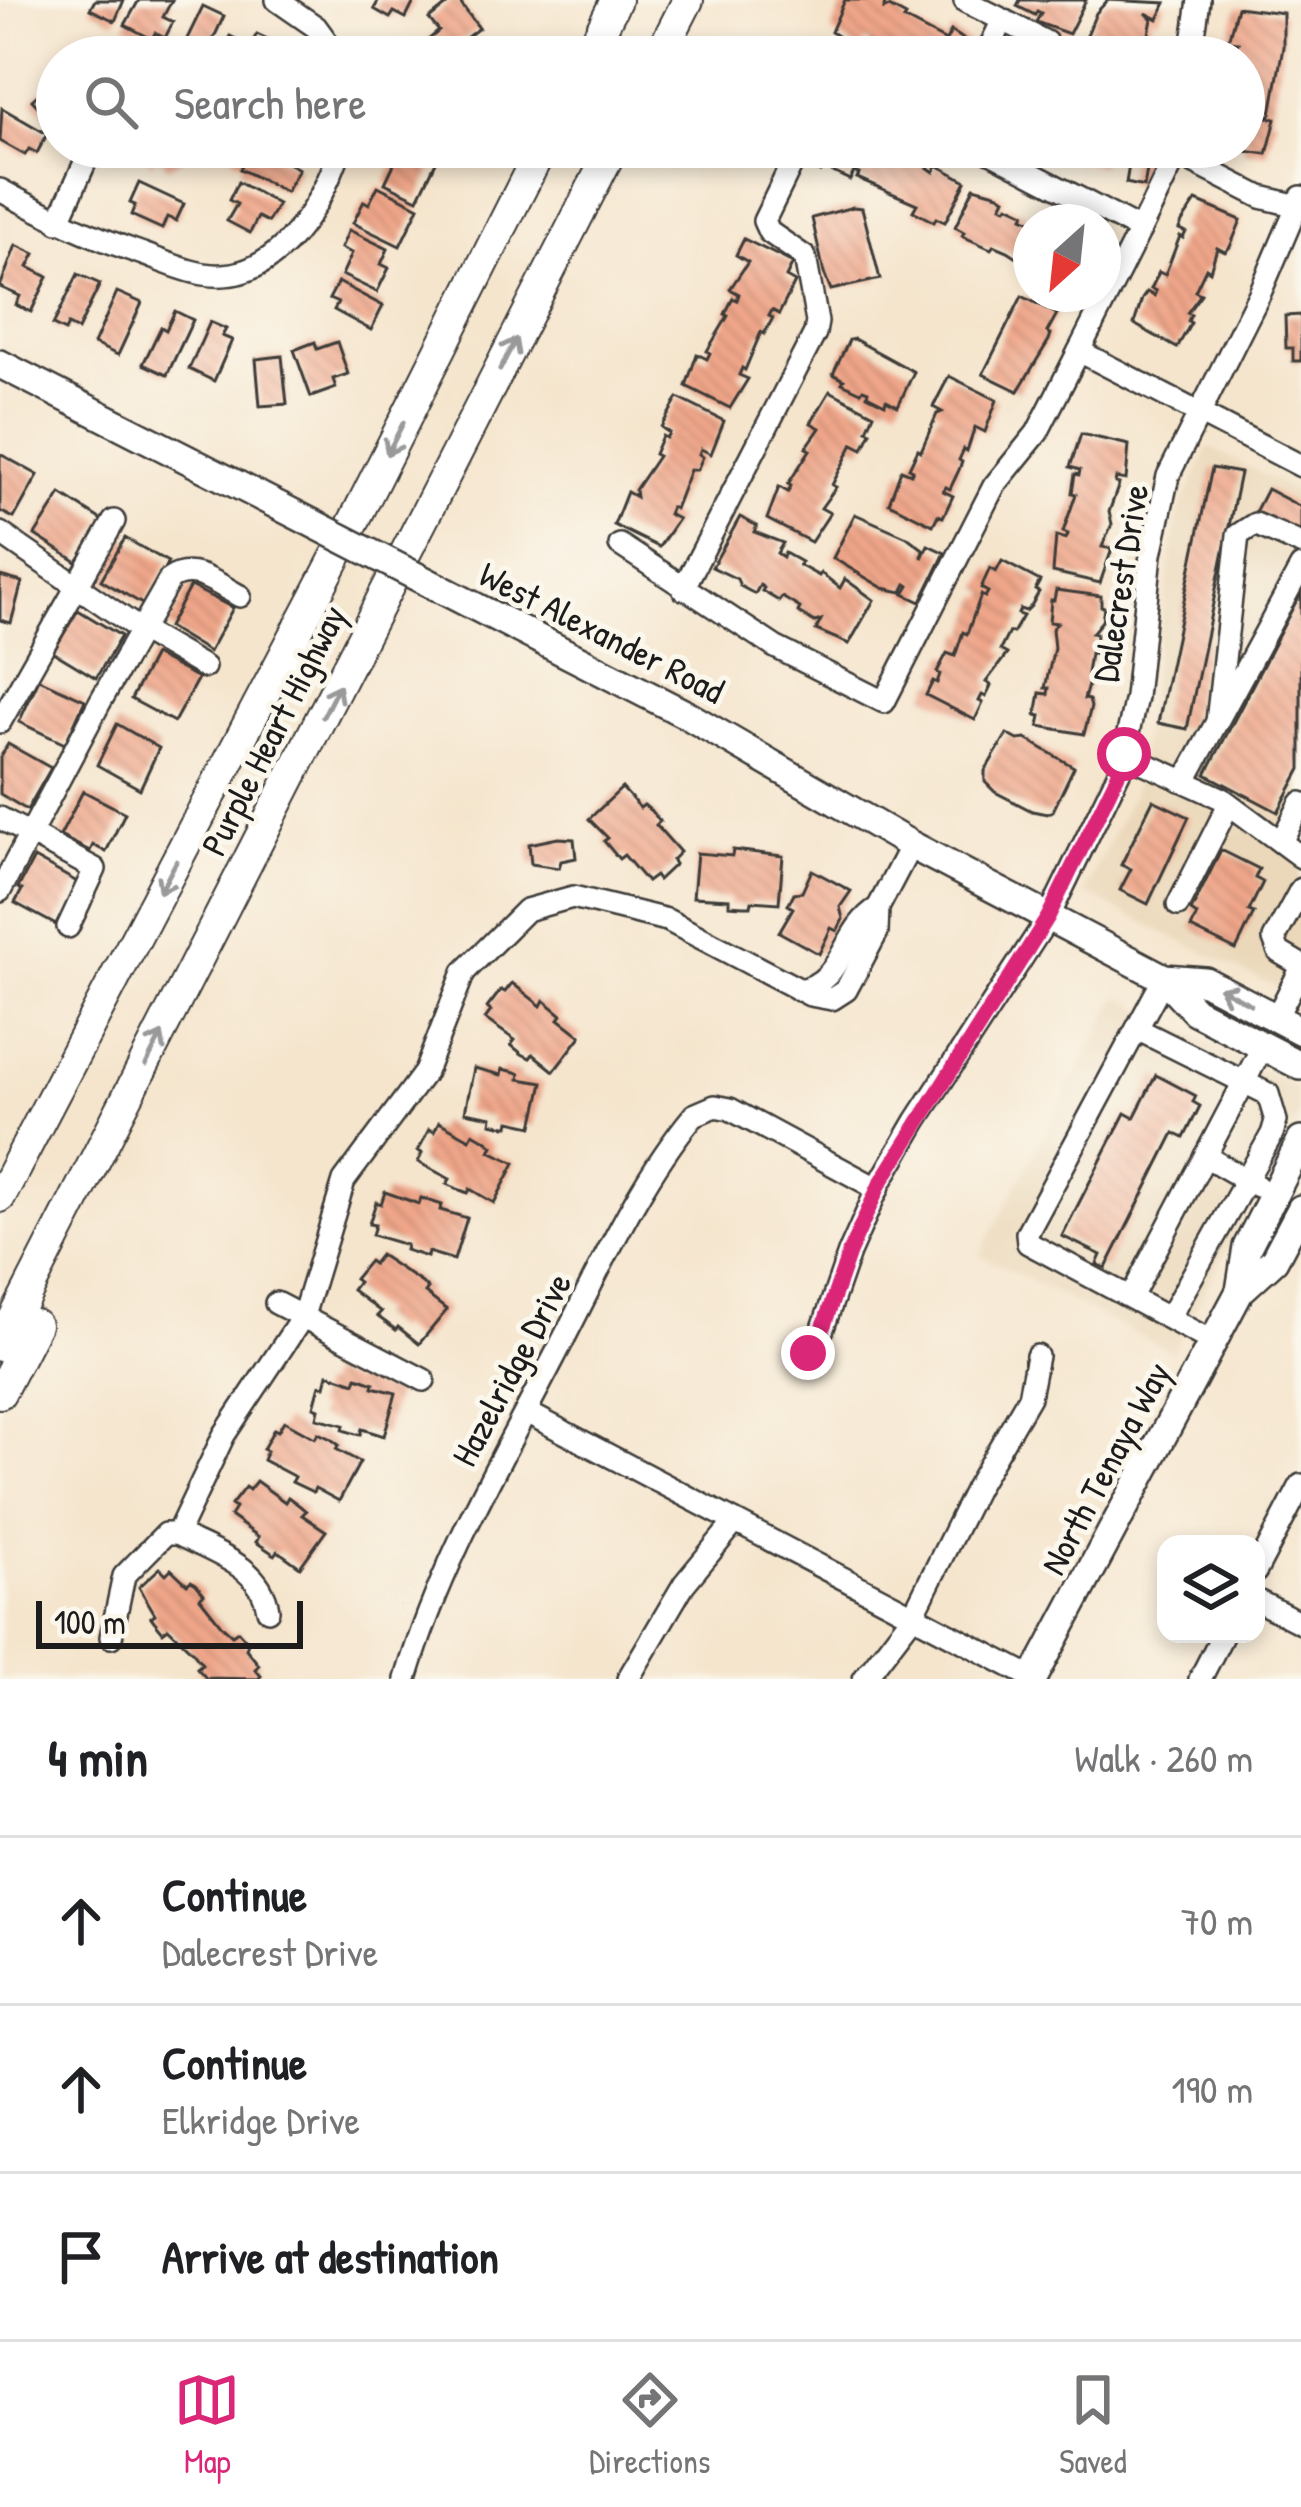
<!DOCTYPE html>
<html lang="en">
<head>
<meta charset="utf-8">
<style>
	body { margin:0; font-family:"Patrick Hand",sans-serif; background:#f6f6f6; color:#202124 }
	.controls { position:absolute; right:36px; bottom:36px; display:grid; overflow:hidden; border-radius:24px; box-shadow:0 6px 18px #0003 }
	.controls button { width:108px; height:108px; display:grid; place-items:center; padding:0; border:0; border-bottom:3px solid #e0e0e0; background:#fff; color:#202124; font:60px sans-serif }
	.compass { position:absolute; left:1013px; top:204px; width:108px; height:108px; border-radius:50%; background:#fff; box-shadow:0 6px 18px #0003; rotate:207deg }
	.scale { position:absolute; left:36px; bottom:30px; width:267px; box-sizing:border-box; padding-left:12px; border:6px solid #1c1c1c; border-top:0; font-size:33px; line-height:42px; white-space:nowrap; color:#1c1c1c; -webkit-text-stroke:9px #fbf7ec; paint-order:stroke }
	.stop { position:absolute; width:36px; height:36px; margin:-27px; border:9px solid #db2777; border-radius:50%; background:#fff }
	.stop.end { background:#db2777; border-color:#fff; box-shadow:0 3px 12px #0008 }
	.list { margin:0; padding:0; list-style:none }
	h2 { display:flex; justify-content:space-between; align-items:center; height:156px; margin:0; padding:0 48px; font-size:51px }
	h2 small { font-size:39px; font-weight:400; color:#757577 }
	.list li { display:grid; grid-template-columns:78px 1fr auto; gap:36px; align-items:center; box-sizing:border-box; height:168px; padding:0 48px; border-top:3px solid #e0e0e0 }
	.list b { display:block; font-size:45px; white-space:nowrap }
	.list p { margin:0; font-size:39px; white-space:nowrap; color:#757577 }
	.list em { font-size:39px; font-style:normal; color:#757577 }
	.icon { flex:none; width:66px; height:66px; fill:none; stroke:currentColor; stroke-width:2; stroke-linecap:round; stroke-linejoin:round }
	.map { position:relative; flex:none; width:1301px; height:1679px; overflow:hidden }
	.search { position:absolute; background:#fff; box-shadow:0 6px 18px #0003; left:36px; right:36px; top:36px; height:132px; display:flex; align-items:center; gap:30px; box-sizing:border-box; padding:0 42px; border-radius:66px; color:#757577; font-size:45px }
	.sheet { height:660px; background:#fff }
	nav { display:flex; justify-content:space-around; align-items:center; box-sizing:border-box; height:168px; border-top:3px solid #e0e0e0; background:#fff; font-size:33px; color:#757577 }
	nav a { display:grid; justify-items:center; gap:6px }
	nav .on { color:#db2777 }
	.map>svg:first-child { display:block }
	.built { fill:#ebd8ba }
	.building { fill:url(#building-back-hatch) }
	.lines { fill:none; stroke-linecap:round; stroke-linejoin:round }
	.minor-casing { stroke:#3d3a37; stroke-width:26 }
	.major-casing { stroke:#3d3a37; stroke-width:32 }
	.highway-casing { stroke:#3d3a37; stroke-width:34 }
	.minor { stroke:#fff; stroke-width:21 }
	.major { stroke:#fff; stroke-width:27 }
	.highway { stroke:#fff; stroke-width:30 }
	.major-bridge-casing { stroke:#3d3a37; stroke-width:32; stroke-linecap:butt }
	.major-bridge { stroke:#fff; stroke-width:27 }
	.oneway { stroke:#999 }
	.route { stroke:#db2777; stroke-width:15 }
	.labels { text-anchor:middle; stroke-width:10; stroke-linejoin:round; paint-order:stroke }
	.street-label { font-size:36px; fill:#1c1c1c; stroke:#fbf7ec }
</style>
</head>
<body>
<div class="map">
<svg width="1301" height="1679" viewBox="0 0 1301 1679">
	<defs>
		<pattern id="building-back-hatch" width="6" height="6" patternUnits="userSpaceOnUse" patternTransform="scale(3)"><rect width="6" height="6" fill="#efa689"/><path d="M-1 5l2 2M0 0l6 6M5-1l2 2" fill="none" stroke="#cc8e76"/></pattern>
	</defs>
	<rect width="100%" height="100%" fill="#fbf7ec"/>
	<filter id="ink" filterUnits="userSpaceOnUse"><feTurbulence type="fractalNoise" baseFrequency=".00833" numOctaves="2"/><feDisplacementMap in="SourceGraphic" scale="24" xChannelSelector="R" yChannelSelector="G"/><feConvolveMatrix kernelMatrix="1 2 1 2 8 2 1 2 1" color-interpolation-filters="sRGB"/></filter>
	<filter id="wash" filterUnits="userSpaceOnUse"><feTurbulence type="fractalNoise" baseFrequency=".004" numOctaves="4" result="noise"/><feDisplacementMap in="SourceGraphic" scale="48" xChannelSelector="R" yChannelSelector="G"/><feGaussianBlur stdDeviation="2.7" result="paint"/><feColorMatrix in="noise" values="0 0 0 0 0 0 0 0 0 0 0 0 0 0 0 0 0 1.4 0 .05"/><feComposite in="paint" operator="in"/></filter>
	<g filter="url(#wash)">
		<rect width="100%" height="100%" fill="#f5e5cd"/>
		<g class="built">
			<path d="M1209 447 1301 495V1000L1084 893 1134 792 1178 514Z"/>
			<path d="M1118 996 1296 1089 1299 1114 1172 1352 980 1255Z"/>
		</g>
		<g id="blocks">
			<g class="building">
				<path d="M95 0H124L115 21 90 9Z"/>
				<path d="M139 0H172L163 17 173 22 165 38 155 33 152 39 125 25Z"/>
				<path d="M379 0H415L406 18 394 12 390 18 374 9Z"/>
				<path d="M453 0H458L479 28 441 57 428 40 439 31 429 19Z"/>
				<path d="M845 0H885L884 9 889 7 906 16 904 19 946 41 951 31 980 50 977 57H897L888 52 886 56 869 48 871 44 866 41 861 51 831 32Z"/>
				<path d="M1020 0H1086L1069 34 1036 22 1041 13 1037 11 1035 15 1017 6Z"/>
				<path d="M1108 0 1166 3 1158 19 1146 13 1152 19 1148 39 1135 57H1078L1096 13Z"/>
				<path d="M203 6 224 16 205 57H194L181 51Z"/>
				<path d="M1237 7 1283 13V47L1271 114 1267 117 1276 119 1267 154 1244 151V57H1232L1238 42 1228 41Z"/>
				<path d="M257 34 274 42 266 57H219L230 36 250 46Z"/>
				<path d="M57 77V127L32 100Z"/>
				<path d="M2 108 47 134 37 153 29 149 25 155 0 141Z"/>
				<path d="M139 147H199L168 168 159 156 150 163Z"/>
				<path d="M237 147H258L299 169 286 192 240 169 243 163 232 157Z"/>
				<path d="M402 147 437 160 418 199 385 183Z"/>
				<path d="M812 147H893L891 151 912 161 913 157 934 172 937 165 966 181 945 222 936 218 934 222 913 211 917 204 857 178 859 174 854 172 850 180 829 170 831 166 825 163 820 172 804 164Z"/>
				<path d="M1070 147H1108L1099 166 1066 155Z"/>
				<path d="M1132 147H1151L1144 187 1126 183Z"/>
				<path d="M238 182 278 204 268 222 258 217 250 233 227 221 237 204 229 200Z"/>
				<path d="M139 183 184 204 176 221 167 217 162 229 131 215 135 205 130 203Z"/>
				<path d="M378 186 419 207 400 246 353 223 364 201 369 204Z"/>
				<path d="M974 187 999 194 1005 198 1001 206 1006 208 1008 205 1025 213 1023 217 1031 221V266L1008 251 994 245 991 249 962 236 964 232 955 227Z"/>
				<path d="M1196 201 1241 220 1230 247 1225 252 1217 248 1210 271 1206 268 1195 291 1201 294 1187 313 1191 315 1188 321 1191 323 1177 348 1134 324 1142 299 1147 292 1154 296 1156 291 1151 289 1159 272 1165 275 1180 236 1183 238 1186 232 1179 229 1182 222Z"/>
				<path d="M853 207 862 208 880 279 831 290 824 273 812 218Z"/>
				<path d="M349 230 388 249 381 264 389 268 377 292 342 275 352 253 341 248Z"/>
				<path d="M744 239 793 263 786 277 795 282 779 314 772 310 769 316 773 318 764 334 761 332 745 370 742 368 739 375 748 379 730 408 686 386 697 354 707 359 710 353 707 351 728 316 725 314 733 298 737 300 739 294 730 289 748 262 736 255Z"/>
				<path d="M16 245 35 254 28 267 48 277 31 312 16 305 20 296 0 287Z"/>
				<path d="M78 274 100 284 78 330 68 325 65 331 53 325Z"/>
				<path d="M338 282 383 306 371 330 334 310 338 303 329 299Z"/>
				<path d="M117 292 142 303 118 355 94 344Z"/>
				<path d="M1022 296 1057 314 1047 332 1051 334 1049 340 1018 391 983 374Z"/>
				<path d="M175 311 193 320 167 375 143 364 161 327 166 330Z"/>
				<path d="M1301 315V361H1293V348H1286L1285 316Z"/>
				<path d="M210 322 226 329 222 336 232 340 214 381 189 369Z"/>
				<path d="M854 339 914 372 898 406 886 400 885 404 867 395 868 391 863 389 861 392 842 383 844 380 833 374 849 340Z"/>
				<path d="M315 342 317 349 337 342 348 374 333 379 336 388 311 397 294 350Z"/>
				<path d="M282 356 287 404 260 406 256 359Z"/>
				<path d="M949 376 997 400 985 432 975 427 967 451 964 449 959 460 962 462 959 470 950 489 946 487 943 491 953 496 943 517 938 515 933 525 889 503 901 470 911 474 913 470 909 468 918 449 921 451 937 414 942 412 933 407Z"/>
				<path d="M830 391 874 414 867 430 871 432 863 449 853 444 832 485 836 487 821 508 830 513 811 542 767 519 779 487 788 492 791 486 788 484 810 450 806 448 820 428 811 423Z"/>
				<path d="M678 398 724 421 711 454 701 449 699 454 703 457 697 470H690L675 509 671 507 668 514 678 519 659 547 614 525 627 492 636 497 635 490 658 456 654 454 662 436 666 438 669 433 661 427Z"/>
				<path d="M1081 434 1129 445 1126 480 1116 478 1115 483 1119 484 1109 512 1112 524 1102 547 1112 549 1100 583 1053 572 1056 536 1066 539 1068 534 1063 532 1076 494 1072 493 1075 474 1079 475 1080 470 1070 467Z"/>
				<path d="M0 454 38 475 14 518 0 511Z"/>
				<path d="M1212 468 1240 473 1187 729 1158 723Z"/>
				<path d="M1267 489 1301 507V536L1255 512Z"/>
				<path d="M61 494 103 521 77 562 35 535Z"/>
				<path d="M855 514 907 537 923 549 922 558 928 545 945 553 921 602 904 594 909 586 906 584 902 592 883 588 833 558Z"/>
				<path d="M740 517 757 526 754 532 783 543 777 553 783 557 785 553 801 562 799 565 819 576 821 573 840 588 845 579 874 600 849 644 816 630 821 620 815 622 798 612 800 608 782 597 779 601 762 591 764 588 760 585 755 594 740 586 737 579 712 567Z"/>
				<path d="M125 538 168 562 144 605 101 580Z"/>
				<path d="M1002 561 1040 581 1035 590 1039 592 1031 606 1026 611 1020 609 1018 614 1023 616 1013 633 1009 632 1000 650 1007 654 986 682 991 685 986 697 982 695 979 701 983 703 975 720 926 695 933 681 937 683 940 674 937 672 947 653 955 656 963 632 967 634 981 595 985 597 988 592 981 588 990 568 996 572Z"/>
				<path d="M0 576 22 582 11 623 0 620Z"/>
				<path d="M190 586 233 608 209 652 168 627Z"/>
				<path d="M1056 590 1101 596V606L1104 607 1102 621 1092 633 1096 634 1094 654 1090 653 1087 674 1091 675 1084 699 1089 700 1091 707 1084 734 1039 726 1041 716 1036 715 1040 693 1048 694 1049 688H1045L1054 648 1052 629 1057 623 1049 622 1051 600H1054Z"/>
				<path d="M1301 592V769L1278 812 1206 774Z"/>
				<path d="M78 610 121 636 96 678 53 652Z"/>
				<path d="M154 655 198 678 174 722 131 699Z"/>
				<path d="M39 679 85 700 65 744 19 722Z"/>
				<path d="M117 724 159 748 140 789 97 765Z"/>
				<path d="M1007 734 1018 740 1026 739 1074 767 1053 811 1047 814 1032 811 995 792 985 782V771Z"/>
				<path d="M8 744 51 768 27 810 0 794V758Z"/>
				<path d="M622 788 640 808 644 805 651 811 660 821 656 825 680 852 672 860 675 864 658 880 655 876 647 882 624 855 619 859 604 841 608 838 589 819Z"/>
				<path d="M83 791 125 813 106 852 93 845 90 851 60 836Z"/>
				<path d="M1153 800 1189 817 1148 904 1120 890 1131 869 1121 865Z"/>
				<path d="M558 838 574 839 576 858 561 861 559 868 531 864 529 844Z"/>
				<path d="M733 850 783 856 779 903 752 901 751 906H743L729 905V899L693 897 697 853 732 856Z"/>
				<path d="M1221 850 1259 869 1255 878 1263 882 1249 911 1254 913 1236 950 1191 928 1197 915 1191 911Z"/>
				<path d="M34 858 79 883 56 925 15 903 22 890 18 888Z"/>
				<path d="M812 870 851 891 840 907 843 919 837 931 831 928 819 954 779 932 793 908 788 905 794 893 802 892Z"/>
				<path d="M512 983 541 1006 544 1000 562 1015 559 1019 581 1036 554 1071 533 1054 530 1058 522 1054 511 1045 515 1040 485 1019 491 1011 487 1008 501 990 505 992Z"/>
				<path d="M474 1068 501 1075 502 1069 516 1072 520 1074 519 1079 543 1083 533 1126 510 1121 509 1126H505L491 1123 492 1117 465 1112Z"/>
				<path d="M1156 1075 1196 1096 1193 1102 1200 1106 1184 1138 1174 1133 1106 1268 1097 1264 1101 1255 1062 1236 1125 1113 1134 1118Z"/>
				<path d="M439 1122 470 1139 473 1133 487 1141 493 1146 490 1151 515 1163 494 1203 470 1189 468 1193 460 1190 447 1184 450 1179 418 1162 422 1153 418 1151 429 1129 434 1132Z"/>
				<path d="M385 1192 419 1204 421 1198 442 1205 440 1210 467 1218 454 1260 428 1252 427 1257 405 1250 406 1245 372 1235 375 1225 369 1224 376 1202 381 1204Z"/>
				<path d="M380 1255 422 1283 428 1289 425 1293 447 1310 419 1344 398 1327 396 1330 377 1316 381 1312 352 1290 358 1282 354 1279 369 1261 373 1264Z"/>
				<path d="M328 1374 355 1383 357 1377 374 1383 373 1387 396 1393 384 1436 362 1429 360 1435 356 1434 343 1430 344 1425 317 1418 319 1409 314 1407 320 1385 325 1386Z"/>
				<path d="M284 1421 315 1438 318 1433 331 1439 339 1445 336 1449 360 1462 339 1501 315 1488 313 1492 292 1482 295 1477 263 1460 267 1451 263 1449 274 1429 278 1431Z"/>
				<path d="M256 1481 285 1502 288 1497 300 1506 306 1511 302 1515 326 1531 300 1567 278 1551 275 1555 256 1542 259 1537 230 1516 235 1508 231 1505 245 1487 249 1490Z"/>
				<path d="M160 1568 166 1574 171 1569 187 1584 191 1581 196 1584 204 1594 200 1598 222 1626 232 1635 238 1631 248 1642 246 1649 259 1665 255 1669 261 1676 258 1679 206 1678 197 1668 202 1664 193 1652 168 1628 163 1632 154 1621 151 1617 155 1614 139 1587Z"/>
			</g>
		</g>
	</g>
	<g filter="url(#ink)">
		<use href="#blocks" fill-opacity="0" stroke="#3d3a37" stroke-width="3"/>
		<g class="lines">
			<g class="minor-casing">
				<g id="minor">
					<path d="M277 0 316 27 338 57"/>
					<path d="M965 1 1003 20 985 57"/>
					<path d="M1003 20 1046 42"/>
					<path d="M1191 57 1199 0"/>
					<path d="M981 147 1140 230 1079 351"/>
					<path d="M0 190C47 216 92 237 143 254 162 261 184 271 204 274 277 286 322 204 341 147"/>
					<path d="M58 222 88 156"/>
					<path d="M1140 230 1177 154 1261 197 1298 206"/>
					<path d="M0 533 142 631 204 667"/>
					<path d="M620 545 775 647 884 702 994 486 1037 433 1079 351 1301 466"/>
					<path d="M683 589 815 333 817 322 805 257 769 232 764 221 800 147"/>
					<path d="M0 722 114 521"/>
					<path d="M1217 722 1238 535 1255 524 1301 544"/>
					<path d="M1124 754 1221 798 1301 857"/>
					<path d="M1180 780 1187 777 1301 567"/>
					<path d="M0 818 95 869 68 927"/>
					<path d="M1281 842 1301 803"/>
					<path d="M1301 889 1274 939 1279 952 1301 965"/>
					<path d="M0 891 100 702 170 579C194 563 218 585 240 596"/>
					<path d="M1178 905 1229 804"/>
					<path d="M1164 978 1027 1233 1028 1243 1213 1342"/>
					<path d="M799 990C844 983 842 929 878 908"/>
					<path d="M1276 1018 1301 969"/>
					<path d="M1137 1029 1268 1094 1276 1121 1272 1134 1170 1316"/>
					<path d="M1205 1156 1257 1186"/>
					<path d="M1131 1297 1263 1046"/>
					<path d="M276 1303 424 1380"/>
					<path d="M800 1362 822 1331 849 1253 880 1183 916 1121 1048 918 1120 770 1136 697 1151 554 1168 476 1260 293 1301 197"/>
					<path d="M526 1412 1035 1679"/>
					<path d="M177 1534C212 1552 262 1566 268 1610"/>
					<path d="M1256 1571 1301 1485"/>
					<path d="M1256 1600 1301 1623"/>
					<path d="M111 1637 124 1576 165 1534H177L224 1435 303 1316 344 1181 425 1072 464 972 526 910 573 897 667 920 810 995 832 999 846 990 877 932 878 908 911 845"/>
					<path d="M406 1679C441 1561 504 1455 560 1346 600 1269 638 1182 694 1115L715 1106 730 1109 878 1189"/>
					<path d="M628 1679 684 1584 735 1522"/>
					<path d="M864 1679 913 1615 976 1488 1029 1397 1037 1356"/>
					<path d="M1200 1679 1223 1634"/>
				</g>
			</g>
			<g class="major-casing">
				<g id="major">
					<path d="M0 364 279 506"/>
					<path d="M474 606 687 715 911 845 1164 978 1195 1011 1301 1066"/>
					<path d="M1164 978 1205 981 1301 1031"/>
					<path d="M1240 1291 1274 1260 1301 1209"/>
					<path d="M1033 1679 1240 1291 1247 1247 1301 1141"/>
				</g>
			</g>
			<g class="highway-casing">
				<g id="highway">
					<path d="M588 57 616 0"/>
					<path d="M659 57 688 0"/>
					<path d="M353 523 542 147"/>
					<path d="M0 1197 339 551"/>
					<path d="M0 1346 613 147"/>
					<path d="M0 1393 35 1325"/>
				</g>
			</g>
			<use href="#minor" class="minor"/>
			<use href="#major" class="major"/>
			<use href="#highway" class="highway"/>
			<g class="major-bridge-casing">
				<path id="major-bridge" d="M279 506 474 606"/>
			</g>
			<use href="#major-bridge" class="major-bridge"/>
		</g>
		<defs><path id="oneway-shaft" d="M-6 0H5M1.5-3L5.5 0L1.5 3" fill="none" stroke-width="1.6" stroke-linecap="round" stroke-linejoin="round" transform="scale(3)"/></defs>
		<g class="oneway">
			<use href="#oneway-shaft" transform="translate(508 354) rotate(-63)"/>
			<use href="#oneway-shaft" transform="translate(395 439) rotate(117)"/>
			<use href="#oneway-shaft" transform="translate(331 701) rotate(-63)"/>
			<use href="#oneway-shaft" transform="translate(168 877) rotate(118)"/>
			<use href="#oneway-shaft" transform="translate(1235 996) rotate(-152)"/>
			<use href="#oneway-shaft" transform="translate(154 1049) rotate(-63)"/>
		</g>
	</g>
	<g class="lines" filter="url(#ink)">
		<path class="route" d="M808 1353 822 1331 849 1253 880 1184 1048 917 1120 770 1124 754"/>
	</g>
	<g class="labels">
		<g class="street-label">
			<text transform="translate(1120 583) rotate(-81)" y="13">Dalecrest Drive</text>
			<text transform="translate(602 632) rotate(27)" y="13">West Alexander Road</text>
			<text transform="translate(273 730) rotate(-63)" y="13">Purple Heart Highway</text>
			<text transform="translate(511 1369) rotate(-62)" y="13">Hazelridge Drive</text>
			<text transform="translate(1105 1468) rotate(-62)" y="13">North Tenaya Way</text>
		</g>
	</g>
</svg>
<div class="controls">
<button><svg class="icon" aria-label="layers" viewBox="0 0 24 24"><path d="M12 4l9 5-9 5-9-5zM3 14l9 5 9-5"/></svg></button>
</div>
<svg class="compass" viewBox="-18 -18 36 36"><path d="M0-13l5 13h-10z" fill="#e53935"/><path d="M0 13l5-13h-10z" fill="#757577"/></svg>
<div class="scale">100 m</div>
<div class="stop" style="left:1124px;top:754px"></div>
<div class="stop end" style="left:808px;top:1353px"></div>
<div class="search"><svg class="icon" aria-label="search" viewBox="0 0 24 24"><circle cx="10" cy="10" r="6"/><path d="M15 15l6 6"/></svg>Search here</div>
</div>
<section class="sheet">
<h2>4 min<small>Walk · 260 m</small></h2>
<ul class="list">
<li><svg class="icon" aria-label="ahead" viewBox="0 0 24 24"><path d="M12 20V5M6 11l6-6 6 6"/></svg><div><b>Continue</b><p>Dalecrest Drive</p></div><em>70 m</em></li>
<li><svg class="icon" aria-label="ahead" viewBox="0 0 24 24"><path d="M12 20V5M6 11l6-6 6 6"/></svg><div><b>Continue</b><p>Elkridge Drive</p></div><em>190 m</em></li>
<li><svg class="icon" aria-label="arrive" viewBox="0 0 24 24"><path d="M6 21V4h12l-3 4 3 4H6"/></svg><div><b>Arrive at destination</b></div></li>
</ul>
</section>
<nav>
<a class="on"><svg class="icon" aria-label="map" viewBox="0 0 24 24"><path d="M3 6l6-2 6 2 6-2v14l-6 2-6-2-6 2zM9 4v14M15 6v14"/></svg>Map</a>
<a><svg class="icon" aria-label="directions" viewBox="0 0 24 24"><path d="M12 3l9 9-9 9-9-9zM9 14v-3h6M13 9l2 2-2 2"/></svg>Directions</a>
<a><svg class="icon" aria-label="saved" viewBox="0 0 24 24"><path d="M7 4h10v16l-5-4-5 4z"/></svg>Saved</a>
</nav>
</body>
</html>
